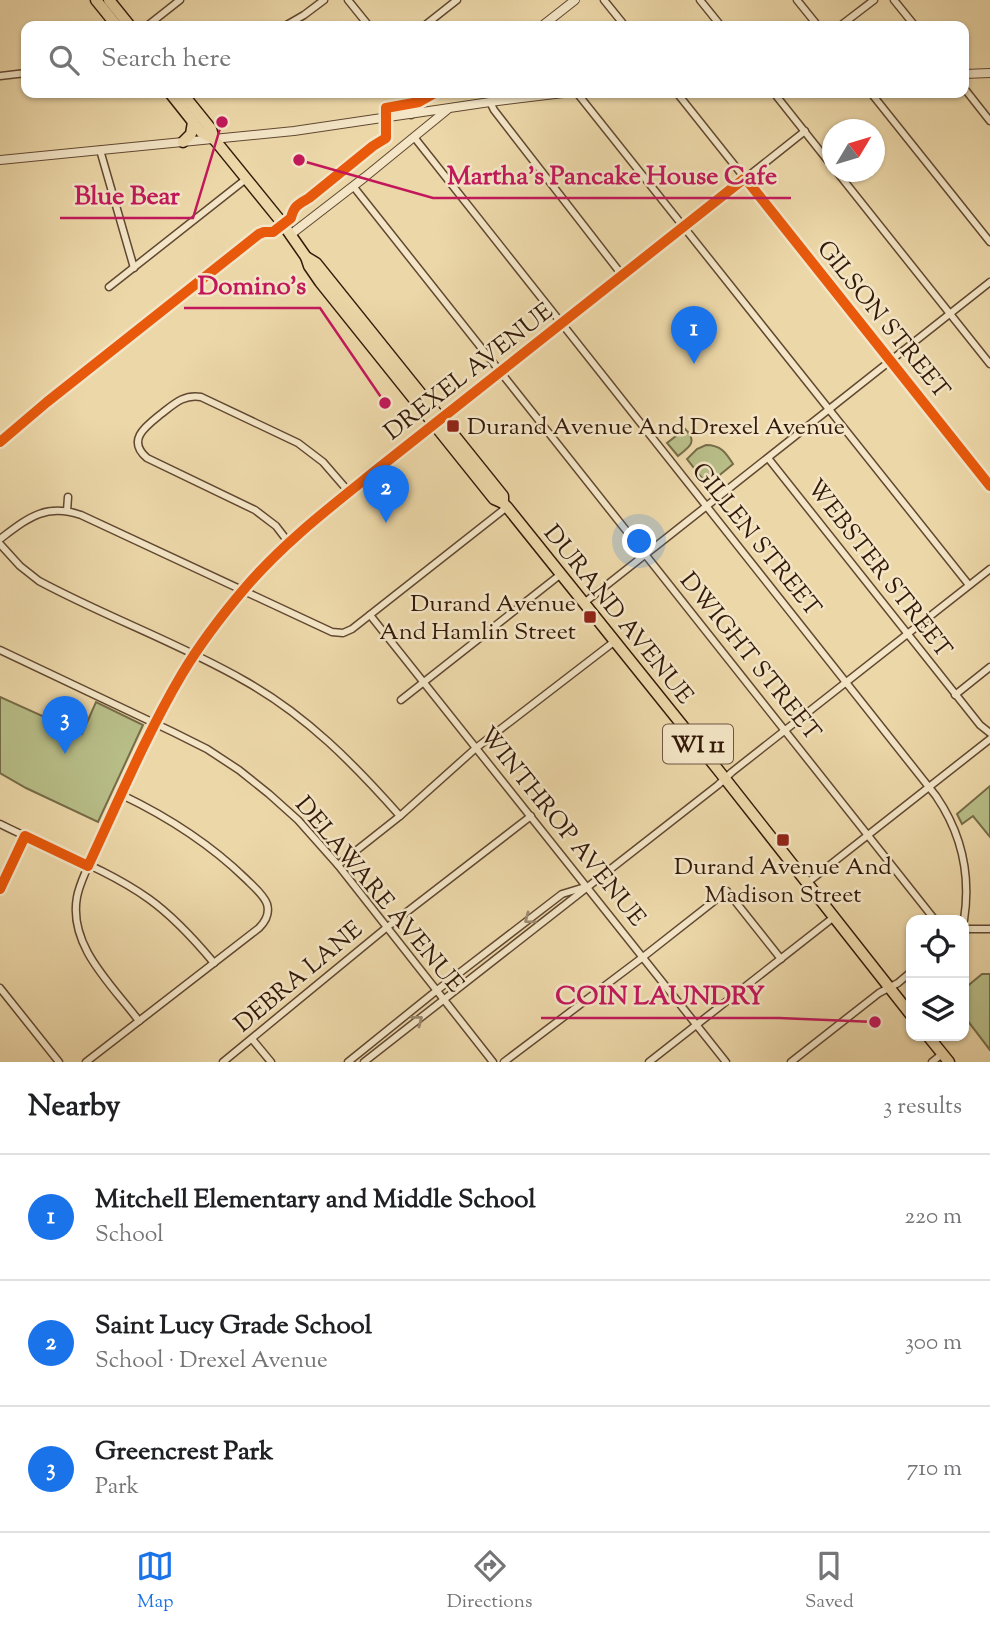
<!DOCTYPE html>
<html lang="en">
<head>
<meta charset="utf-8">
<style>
	body { margin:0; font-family:"Sorts Mill Goudy",serif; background:#f6f6f6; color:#202124 }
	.controls { position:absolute; right:21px; bottom:21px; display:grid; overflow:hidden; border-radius:14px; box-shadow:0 2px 5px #0004 }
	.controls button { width:63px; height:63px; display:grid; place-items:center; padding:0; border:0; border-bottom:2px solid #e0e0e0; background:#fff; color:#202124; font:35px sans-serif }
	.compass { position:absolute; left:822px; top:119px; width:63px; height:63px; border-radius:50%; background:#fff; box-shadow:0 2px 5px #0004; rotate:52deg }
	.you { position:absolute; left:640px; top:542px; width:24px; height:24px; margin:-18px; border:5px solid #fff; border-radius:50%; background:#1a73e8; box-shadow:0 0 0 10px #1a73e833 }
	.badge { display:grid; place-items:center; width:46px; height:46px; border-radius:50%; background:#1a73e8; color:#fff; font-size:23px; font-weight:700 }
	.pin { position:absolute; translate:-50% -58px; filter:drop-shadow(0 2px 4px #0008) }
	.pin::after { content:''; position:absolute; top:37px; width:24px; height:21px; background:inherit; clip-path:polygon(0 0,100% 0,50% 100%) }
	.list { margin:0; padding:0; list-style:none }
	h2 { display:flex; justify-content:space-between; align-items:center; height:91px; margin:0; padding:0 28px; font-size:30px }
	h2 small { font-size:23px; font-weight:400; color:#757577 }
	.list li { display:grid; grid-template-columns:46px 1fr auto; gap:21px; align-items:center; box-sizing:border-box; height:126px; padding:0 28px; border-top:2px solid #e0e0e0 }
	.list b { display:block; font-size:26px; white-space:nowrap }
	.list p { margin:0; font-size:23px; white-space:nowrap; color:#757577 }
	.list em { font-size:23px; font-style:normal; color:#757577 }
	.icon { flex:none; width:38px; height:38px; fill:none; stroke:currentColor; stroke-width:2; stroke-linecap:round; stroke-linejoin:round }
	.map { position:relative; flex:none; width:990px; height:1062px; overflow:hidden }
	.search { position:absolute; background:#fff; box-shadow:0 2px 5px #0004; left:21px; right:21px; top:21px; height:77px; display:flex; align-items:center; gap:18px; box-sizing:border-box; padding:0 24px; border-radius:14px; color:#757577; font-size:26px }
	.sheet { height:469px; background:#fff }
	nav { display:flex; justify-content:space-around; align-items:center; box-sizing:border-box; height:98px; border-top:2px solid #e0e0e0; background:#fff; font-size:19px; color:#757577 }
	nav a { display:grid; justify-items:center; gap:4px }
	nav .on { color:#1a73e8 }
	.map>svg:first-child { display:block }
	.green { fill:#b8be88; stroke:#766c48; stroke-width:2 }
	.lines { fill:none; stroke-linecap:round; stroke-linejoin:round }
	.minor-casing { stroke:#614831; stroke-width:9 }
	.tertiary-casing { stroke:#614831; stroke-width:10 }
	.primary-casing { stroke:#331909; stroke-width:13 }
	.minor { stroke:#f3e5c6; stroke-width:6 }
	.tertiary { stroke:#f3e5c6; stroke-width:8 }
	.primary { stroke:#ecd7a8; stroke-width:10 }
	.cycleway-casing { stroke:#f3e5c6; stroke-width:15 }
	.cycleway { stroke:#e8590c; stroke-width:10 }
	.oneway { stroke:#9d8971 }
	.poi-dot { fill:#8f2418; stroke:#f3e5c6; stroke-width:2.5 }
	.labels { text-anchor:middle; stroke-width:5; stroke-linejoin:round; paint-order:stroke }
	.shield { fill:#f3e5c6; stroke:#6d5642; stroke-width:2 }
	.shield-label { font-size:23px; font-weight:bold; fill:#331909 }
	.street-label { font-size:24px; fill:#331909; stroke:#f3e5c6 }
	.poi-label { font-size:24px; fill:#331909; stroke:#f3e5c6; text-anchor:start }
	.leader { fill:none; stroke:#c2185b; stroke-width:2.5 }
	.callout-dot { fill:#c2185b; stroke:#f3e5c6; stroke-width:2.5 }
	.callout-label { font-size:26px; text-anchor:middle; font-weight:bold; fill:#c2185b; stroke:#f3e5c6; stroke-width:5; stroke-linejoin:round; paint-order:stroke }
</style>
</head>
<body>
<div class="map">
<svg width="990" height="1062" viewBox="0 0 990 1062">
	<rect width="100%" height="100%" fill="#ecd7a8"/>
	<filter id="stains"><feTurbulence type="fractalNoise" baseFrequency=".00286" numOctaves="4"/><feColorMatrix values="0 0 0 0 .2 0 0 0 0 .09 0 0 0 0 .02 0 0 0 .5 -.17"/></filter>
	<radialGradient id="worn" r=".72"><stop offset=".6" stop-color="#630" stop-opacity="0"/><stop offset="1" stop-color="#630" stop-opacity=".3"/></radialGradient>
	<g class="green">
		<path d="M685 429C699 442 688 448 678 456L667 443Z"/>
		<path d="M706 445C721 445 726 453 733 464L710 483 705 482 687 459 697 449Z"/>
		<path d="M0 697 82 734 96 702 143 725 98 822 26 788 0 773Z"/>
		<path d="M990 786V837L973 816 962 824 957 814Z"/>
		<path d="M982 974H990V1050L964 1016V989Z"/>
	</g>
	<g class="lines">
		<g class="minor-casing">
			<g id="minor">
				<path d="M348 0 369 26"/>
				<path d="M604 0 625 26"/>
				<path d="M700 0 721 26"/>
				<path d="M797 0 818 26"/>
				<path d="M894 0 915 26"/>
				<path d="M147 26 180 0"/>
				<path d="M285 26 304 15 324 0"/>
				<path d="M424 26 457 0"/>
				<path d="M840 26 874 0"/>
				<path d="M0 76 26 73"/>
				<path d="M964 88 990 121"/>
				<path d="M408 93 411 115"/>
				<path d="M577 93 969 585"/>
				<path d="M677 93 990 486"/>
				<path d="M774 93 832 166"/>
				<path d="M871 93 990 242"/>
				<path d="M490 102 494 110 622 275"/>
				<path d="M414 137 936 796C962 834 971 875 964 920"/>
				<path d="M100 150 134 268"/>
				<path d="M837 172 990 364"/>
				<path d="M353 186 935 920"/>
				<path d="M109 287 246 179"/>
				<path d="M768 458 980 725 990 733"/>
				<path d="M67 511 68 497"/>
				<path d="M0 539C28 518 45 503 81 515L332 632 343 633 352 629 507 507"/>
				<path d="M289 543 276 526 255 510 147 458C126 440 146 426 161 414 174 404 184 394 201 397L298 443 323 462 349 492"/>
				<path d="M0 544 20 566 39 581C106 617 179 643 245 681 306 715 354 764 400 816"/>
				<path d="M584 603 990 282"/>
				<path d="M370 615 726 1062"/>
				<path d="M0 650 173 732 207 749 239 770 269 794 298 820 338 865 493 1062"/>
				<path d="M955 695 990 667"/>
				<path d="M401 700 561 574"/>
				<path d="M0 824C49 849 104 867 149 899 174 917 194 939 214 963"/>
				<path d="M338 865 400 816 476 748 615 641"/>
				<path d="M807 883 990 739"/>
				<path d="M0 889 25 836"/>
				<path d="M964 929H990"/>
				<path d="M0 988 59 1062"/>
				<path d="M139 1021C112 985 68 946 77 897 79 886 84 876 88 866 126 785 160 700 213 628 245 584 284 548 325 512L805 131"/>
				<path d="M252 1039 271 1062"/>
				<path d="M86 1062 259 928C265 922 270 914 267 904 264 895 253 886 246 879 209 843 168 817 122 795"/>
				<path d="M223 1062 386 928 531 816"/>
				<path d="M348 1062 436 991 562 894 585 887"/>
				<path d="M364 1062 718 785 732 772 990 569"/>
				<path d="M504 1062 643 957 727 891 781 959"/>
				<path d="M649 1062 834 917"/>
				<path d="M791 1062 879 993 898 983 911 972"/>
				<path d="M932 1062 942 1054"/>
			</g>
		</g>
		<g class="tertiary-casing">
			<g id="tertiary">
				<path d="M542 26 575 0"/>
				<path d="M964 74 990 73"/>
				<path d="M0 160 294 131 490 102 563 93"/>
				<path d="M290 235 365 177 447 110"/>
			</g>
		</g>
		<g class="primary-casing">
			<g id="primary">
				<path d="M96 0 117 26"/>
				<path d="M109 0 130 26"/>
				<path d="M170 93 201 132 214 139"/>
				<path d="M182 93 211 129 214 139 283 224 306 257 309 266 320 282 494 499 503 503"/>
				<path d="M183 142 191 134 193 122"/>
				<path d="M306 257 316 263 503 496V503L507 507 719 771 911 1015"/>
				<path d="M928 1036 949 1062"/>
			</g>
		</g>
		<use href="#minor" class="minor"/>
		<use href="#tertiary" class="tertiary"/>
		<use href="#primary" class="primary"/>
		<g class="cycleway-casing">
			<g id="cycleway">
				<path d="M0 442 47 402 259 234 264 232H273L291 218C294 205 299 204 309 198L373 146 386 138V108L419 102 435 93"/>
				<path d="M0 889 25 836 88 866C118 802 146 735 182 674 200 644 222 615 245 588 284 542 333 505 380 467L745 178 990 486"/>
			</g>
		</g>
		<use href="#cycleway" class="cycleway"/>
	</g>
	<defs><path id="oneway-chevron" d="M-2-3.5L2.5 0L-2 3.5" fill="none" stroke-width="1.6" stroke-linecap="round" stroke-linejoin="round" transform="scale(1.75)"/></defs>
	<g class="oneway">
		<use href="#oneway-chevron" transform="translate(529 919) rotate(143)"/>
		<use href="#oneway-chevron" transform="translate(418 1020) rotate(-38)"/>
	</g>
	<g class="poi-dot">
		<rect x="446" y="419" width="14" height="14" rx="3.5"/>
		<rect x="583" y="610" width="14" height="14" rx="3.5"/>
		<rect x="776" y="833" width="14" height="14" rx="3.5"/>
	</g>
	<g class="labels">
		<rect class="shield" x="663" y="724.5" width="70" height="39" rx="5"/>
		<g class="shield-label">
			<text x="698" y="752">WI 11</text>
		</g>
		<g class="street-label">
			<text transform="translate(884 319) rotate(51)" y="8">GILSON STREET</text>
			<text transform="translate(468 371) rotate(-38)" y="8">DREXEL AVENUE</text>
			<text transform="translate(757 539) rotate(51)" y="8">GILLEN STREET</text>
			<text transform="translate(880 568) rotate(52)" y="8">WEBSTER STREET</text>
			<text transform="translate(619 614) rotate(51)" y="8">DURAND AVENUE</text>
			<text transform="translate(751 656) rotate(51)" y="8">DWIGHT STREET</text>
			<text transform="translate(563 826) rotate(51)" y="8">WINTHROP AVENUE</text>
			<text transform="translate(380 894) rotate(50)" y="8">DELAWARE AVENUE</text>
			<text transform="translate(298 976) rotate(-40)" y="8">DEBRA LANE</text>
		</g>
		<g class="poi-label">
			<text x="467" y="434">Durand Avenue And Drexel Avenue</text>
			<text x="576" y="611" text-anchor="end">Durand Avenue<tspan x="576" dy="28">And Hamlin Street</tspan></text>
			<text x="783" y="874" text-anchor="middle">Durand Avenue And<tspan x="783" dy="28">Madison Street</tspan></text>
		</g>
	</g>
	<path class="leader" d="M299 160L433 198H791M222 122L193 218H60M385 403L320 308H184M875 1022L779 1018H541"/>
	<g class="callout-dot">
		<circle cx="299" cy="160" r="7"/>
		<circle cx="222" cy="122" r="7"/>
		<circle cx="385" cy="403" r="7"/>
		<circle cx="875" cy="1022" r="7"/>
	</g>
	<g class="callout-label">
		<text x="612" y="184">Martha's Pancake House Cafe</text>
		<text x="127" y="204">Blue Bear</text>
		<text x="252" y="294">Domino's</text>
		<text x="660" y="1004">COIN LAUNDRY</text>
	</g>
	<rect width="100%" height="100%" filter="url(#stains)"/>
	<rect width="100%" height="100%" fill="url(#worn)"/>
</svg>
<div class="controls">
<button><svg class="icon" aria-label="locate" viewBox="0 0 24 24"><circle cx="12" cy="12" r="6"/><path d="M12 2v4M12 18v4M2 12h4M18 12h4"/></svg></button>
<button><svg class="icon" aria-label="layers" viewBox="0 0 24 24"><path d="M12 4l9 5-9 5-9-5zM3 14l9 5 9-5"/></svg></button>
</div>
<svg class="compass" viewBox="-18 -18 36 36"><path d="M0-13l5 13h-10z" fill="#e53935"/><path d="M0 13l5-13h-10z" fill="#757577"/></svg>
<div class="you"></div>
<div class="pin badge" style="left:694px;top:364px">1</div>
<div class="pin badge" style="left:386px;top:523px">2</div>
<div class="pin badge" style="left:65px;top:754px">3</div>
<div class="search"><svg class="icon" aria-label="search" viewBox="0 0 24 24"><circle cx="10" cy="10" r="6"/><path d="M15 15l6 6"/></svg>Search here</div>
</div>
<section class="sheet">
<h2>Nearby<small>3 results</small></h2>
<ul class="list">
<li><span class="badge">1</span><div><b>Mitchell Elementary and Middle School</b><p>School</p></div><em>220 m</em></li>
<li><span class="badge">2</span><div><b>Saint Lucy Grade School</b><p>School · Drexel Avenue</p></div><em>300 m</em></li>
<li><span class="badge">3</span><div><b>Greencrest Park</b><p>Park</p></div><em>710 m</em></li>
</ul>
</section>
<nav>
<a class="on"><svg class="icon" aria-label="map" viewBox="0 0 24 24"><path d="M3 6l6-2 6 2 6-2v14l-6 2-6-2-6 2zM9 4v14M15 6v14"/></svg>Map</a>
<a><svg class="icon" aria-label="directions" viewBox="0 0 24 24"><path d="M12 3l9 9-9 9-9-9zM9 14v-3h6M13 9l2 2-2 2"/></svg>Directions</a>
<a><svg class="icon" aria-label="saved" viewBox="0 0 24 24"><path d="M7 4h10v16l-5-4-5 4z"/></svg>Saved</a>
</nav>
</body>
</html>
